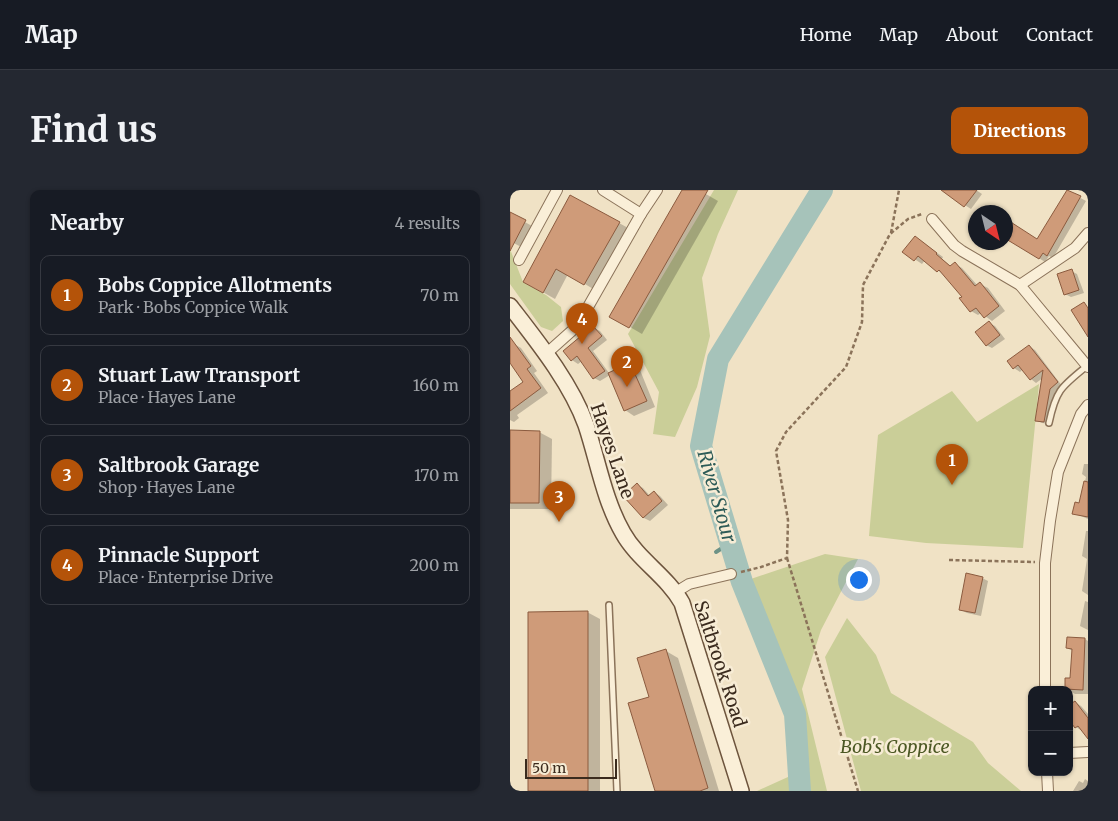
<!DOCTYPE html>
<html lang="en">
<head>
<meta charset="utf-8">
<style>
	body { margin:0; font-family:Merriweather,serif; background:#242831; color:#f1f3f6 }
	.controls { position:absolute; right:15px; bottom:15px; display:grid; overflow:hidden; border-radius:10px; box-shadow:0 1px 4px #0004 }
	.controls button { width:45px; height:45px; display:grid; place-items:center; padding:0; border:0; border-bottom:1px solid #363941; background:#171b24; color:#f1f3f6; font:25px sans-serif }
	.compass { position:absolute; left:458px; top:15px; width:45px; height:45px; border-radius:50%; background:#171b24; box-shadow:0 1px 4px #0004; rotate:145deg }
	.scale { position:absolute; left:15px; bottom:12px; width:92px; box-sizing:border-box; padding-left:5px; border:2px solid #3b2b1e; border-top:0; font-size:14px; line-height:18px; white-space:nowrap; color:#3b2b1e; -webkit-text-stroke:4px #f7ecd5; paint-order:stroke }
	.you { position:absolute; left:348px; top:389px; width:18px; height:18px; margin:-12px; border:4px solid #fff; border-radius:50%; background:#1a73e8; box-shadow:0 0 0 8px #1a73e833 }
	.badge { display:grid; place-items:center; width:32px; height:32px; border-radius:50%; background:#b45309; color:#fff; font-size:16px; font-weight:700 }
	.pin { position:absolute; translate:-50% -41px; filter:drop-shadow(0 1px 2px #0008) }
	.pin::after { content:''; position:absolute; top:26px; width:18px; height:15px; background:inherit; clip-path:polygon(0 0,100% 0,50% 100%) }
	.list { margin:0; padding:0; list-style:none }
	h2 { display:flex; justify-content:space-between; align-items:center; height:65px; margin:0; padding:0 20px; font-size:21px }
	h2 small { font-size:16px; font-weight:400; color:#9ea1a6 }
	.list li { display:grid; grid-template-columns:32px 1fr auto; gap:15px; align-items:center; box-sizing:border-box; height:80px; margin:0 10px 10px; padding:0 10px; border:1px solid #363941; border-radius:10px }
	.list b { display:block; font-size:19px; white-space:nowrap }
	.list p { margin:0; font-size:16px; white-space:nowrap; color:#9ea1a6 }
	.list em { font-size:16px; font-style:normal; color:#9ea1a6 }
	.map { position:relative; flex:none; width:578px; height:601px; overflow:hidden; border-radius:10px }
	header { display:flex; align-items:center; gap:30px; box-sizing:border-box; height:70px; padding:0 25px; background:#171b24; border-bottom:1px solid #363941 }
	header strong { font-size:24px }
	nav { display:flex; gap:28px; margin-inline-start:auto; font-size:18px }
	.intro { display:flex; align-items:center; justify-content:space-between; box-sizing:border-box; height:120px; padding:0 30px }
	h1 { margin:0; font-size:35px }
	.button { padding:12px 22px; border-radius:10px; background:#b45309; color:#fff; font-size:18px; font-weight:700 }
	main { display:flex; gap:30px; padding:0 30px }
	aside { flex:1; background:#171b24; border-radius:10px; box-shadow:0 1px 4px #0004 }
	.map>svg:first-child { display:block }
	.green { fill:#cace98 }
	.shadow { fill:#0003 }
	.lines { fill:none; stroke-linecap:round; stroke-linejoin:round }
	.stream { stroke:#6d9287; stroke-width:4 }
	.river { stroke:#a6c3ba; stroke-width:22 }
	.building { fill:#cf9b79; stroke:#8b5b3f }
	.lane-casing { stroke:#8b735a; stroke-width:8 }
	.street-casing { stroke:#8b735a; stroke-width:12 }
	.secondary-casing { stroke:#6d543d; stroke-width:18 }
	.path { stroke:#8b735a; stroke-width:2.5; stroke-dasharray:4 2.5; stroke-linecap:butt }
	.lane { stroke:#faefd8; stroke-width:5 }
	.street { stroke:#faefd8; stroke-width:10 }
	.secondary { stroke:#faefd8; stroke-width:15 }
	.labels { text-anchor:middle; stroke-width:5; stroke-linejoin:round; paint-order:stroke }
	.street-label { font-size:18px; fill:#3b2b1e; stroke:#f7ecd5 }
	.park-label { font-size:18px; font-style:italic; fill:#4c5824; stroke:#f7ecd5 }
	.water-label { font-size:19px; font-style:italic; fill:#2d5b57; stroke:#f7ecd5 }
</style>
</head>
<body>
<header>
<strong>Map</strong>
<nav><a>Home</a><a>Map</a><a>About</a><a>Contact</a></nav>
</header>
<div class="intro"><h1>Find us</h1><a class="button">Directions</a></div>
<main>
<aside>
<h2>Nearby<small>4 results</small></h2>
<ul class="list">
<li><span class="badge">1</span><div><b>Bobs Coppice Allotments</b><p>Park · Bobs Coppice Walk</p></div><em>70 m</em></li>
<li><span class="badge">2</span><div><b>Stuart Law Transport</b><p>Place · Hayes Lane</p></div><em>160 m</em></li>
<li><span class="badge">3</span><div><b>Saltbrook Garage</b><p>Shop · Hayes Lane</p></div><em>170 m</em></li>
<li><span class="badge">4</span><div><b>Pinnacle Support</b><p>Place · Enterprise Drive</p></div><em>200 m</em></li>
</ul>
</aside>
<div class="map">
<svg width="578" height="601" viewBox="0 0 578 601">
	<rect width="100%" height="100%" fill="#f0e2c5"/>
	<g class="green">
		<path d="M204 0H228L208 44 192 88 200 146 187 197 165 247 143 244 149 202 118 144Z"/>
		<path d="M0 59 13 92 36 105 51 117 53 131 42 141 31 137 0 94Z"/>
		<path d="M529 194 513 358 416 353 359 346 368 245 442 201 467 232Z"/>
		<path d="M315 364 348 369 311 440 292 499 317 601H247L289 582 285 524 232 392Z"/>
		<path d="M337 428 366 465 381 503 463 552 478 573 511 601H351L315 467Z"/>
	</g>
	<g class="shadow">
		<path d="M174 0H189L208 11 132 144 101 126Z"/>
		<path d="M454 0H466L472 4 461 19 447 10Z"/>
		<path d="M558 1 576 11 543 68 539 66 535 72 496 47V31L528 51Z"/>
		<path d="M0 24 24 37 13 58 0 51Z"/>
		<path d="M109 33 120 39 85 100 58 84 45 109 15 92Z"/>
		<path d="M405 47 433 67 432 69 442 77 445 74 452 78 468 96 470 94 478 98 495 121 482 131 471 123 468 125 461 121 453 107 434 85 415 70 412 74 394 62Z"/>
		<path d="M561 81 567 84 574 103 561 107 555 104Z"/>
		<path d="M479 133 485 136 495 149 482 158 476 155Z"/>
		<path d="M84 138 90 141 97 150 83 161 99 183 120 174 130 180 145 217 124 226 115 220 100 185 90 191 84 188 72 171 68 174 62 170Z"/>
		<path d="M4 154 11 158 27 181 24 183 38 203 7 225 9 228 4 232 0 230V202L14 192 0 171V156Z"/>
		<path d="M519 156 525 160 552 196 545 202 540 234 532 233 526 230 533 188 526 193 521 189 513 179 510 182 504 178 499 172Z"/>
		<path d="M0 241 29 242 42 249 41 319H0Z"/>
		<path d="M574 274H578V329L564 323 570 314 576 287 572 284Z"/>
		<path d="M127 295 133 298 140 306 144 302 150 306 158 315 140 331 134 328 114 306Z"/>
		<path d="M576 341H578V405L572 401 577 369 572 366Z"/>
		<path d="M472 388 478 391 471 426 457 423 451 420Z"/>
		<path d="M575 411 578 412V440L570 436Z"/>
		<path d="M77 422 90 429V601H19Z"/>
		<path d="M575 449 578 451V504H565L556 498 562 490 563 461 557 458Z"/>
		<path d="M156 461 168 468 209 601H146L140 507Z"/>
		<path d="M565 512 571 516 578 524V545L566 537Z"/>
		<path d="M575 589 578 591V601H563L569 591 573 593Z"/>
	</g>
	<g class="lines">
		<path class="stream" d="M206 362 220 353"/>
		<path class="river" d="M290 601 285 524 232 392 191 256 208 169 312 0"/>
	</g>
	<g class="building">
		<path d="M172 0H198L119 138 99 127Z"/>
		<path d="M431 0H467L454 17Z"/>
		<path d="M557 0 571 6 537 66 533 63 529 69 496 49V29L527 49Z"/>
		<path d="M60 5 110 32 74 95 46 79 33 103 13 92Z"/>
		<path d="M0 22 16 30 0 61Z"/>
		<path d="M405 46 427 63 426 64 440 76 445 72 465 96 470 92 489 116 474 128 466 118 460 122 449 108 452 107 429 80 427 82 408 66 404 71 392 62Z"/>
		<path d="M562 79 569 100 554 105 547 84Z"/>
		<path d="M574 112 578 118V147L561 120Z"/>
		<path d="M479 131 490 145 476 156 465 142Z"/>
		<path d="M83 136 92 146 78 158 95 181 83 189 67 166 61 171 53 161Z"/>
		<path d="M0 147 21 176 17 179 31 198 0 221V201L13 192 0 173Z"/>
		<path d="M519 155 548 192 540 199 534 232 525 231 533 180 520 190 508 175 503 179 497 171Z"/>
		<path d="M120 173 137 211 114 221 98 183Z"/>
		<path d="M0 240 30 241 29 313H0Z"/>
		<path d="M574 291 578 292V327L562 324 565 312 569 313Z"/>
		<path d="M127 293 138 306 144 301 152 311 133 328 113 306Z"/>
		<path d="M456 383 473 387 465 423 449 420Z"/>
		<path d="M78 421V601H18V422Z"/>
		<path d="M557 447 575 448 573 500 555 499V488H560L562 459 556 458Z"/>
		<path d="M156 459 198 598 190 601H145L118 513 139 507 127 468Z"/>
		<path d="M565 511 578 528V549L568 536 565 538 559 530V515Z"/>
	</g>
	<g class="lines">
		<g class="lane-casing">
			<g id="lane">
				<path d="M539 233C546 200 551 197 577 176"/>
				<path d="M99 415 107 601"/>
			</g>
		</g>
		<g class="street-casing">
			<g id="street">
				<path d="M93 0 131 24"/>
				<path d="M422 29 444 55 452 61 510 95 578 177"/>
				<path d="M9 70 47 0"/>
				<path d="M510 95 565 58 578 43"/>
				<path d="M37 163 65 138 74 124 131 24 147 0"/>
				<path d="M166 402 179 394 221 384"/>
				<path d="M535 500V373L540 331 548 282 571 224 578 215"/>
				<path d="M559 563 578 562"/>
				<path d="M537 582 538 601"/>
			</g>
		</g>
		<g class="secondary-casing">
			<path id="secondary" d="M0 116C27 151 61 193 76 235 88 271 94 310 113 343 128 370 157 386 172 413L231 601"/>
		</g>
		<g class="path">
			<path d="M381 43 389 0"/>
			<path d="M277 368 348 601"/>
			<path d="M439 370 525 372"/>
			<path d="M231 382 251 377 277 368 278 330 266 261 276 242 336 177 352 132 353 95 380 44 398 29 412 24"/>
		</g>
		<use href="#lane" class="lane"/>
		<use href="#street" class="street"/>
		<use href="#secondary" class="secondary"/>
	</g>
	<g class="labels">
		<g class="street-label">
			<text transform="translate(102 261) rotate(71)" y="6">Hayes Lane</text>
			<text transform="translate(210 474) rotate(72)" y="6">Saltbrook Road</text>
		</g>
		<g class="park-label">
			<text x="385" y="563">Bob's Coppice</text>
		</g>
		<g class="water-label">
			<text transform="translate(207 306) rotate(74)" y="7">River Stour</text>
		</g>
	</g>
</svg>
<div class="controls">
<button>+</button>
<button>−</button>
</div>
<svg class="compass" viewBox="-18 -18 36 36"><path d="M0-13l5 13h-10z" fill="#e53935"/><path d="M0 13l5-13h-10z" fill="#9ea1a6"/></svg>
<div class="scale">50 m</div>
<div class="you"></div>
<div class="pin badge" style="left:442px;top:295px">1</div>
<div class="pin badge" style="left:117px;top:197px">2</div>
<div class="pin badge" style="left:49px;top:332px">3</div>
<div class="pin badge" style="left:72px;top:154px">4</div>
</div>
</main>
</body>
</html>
